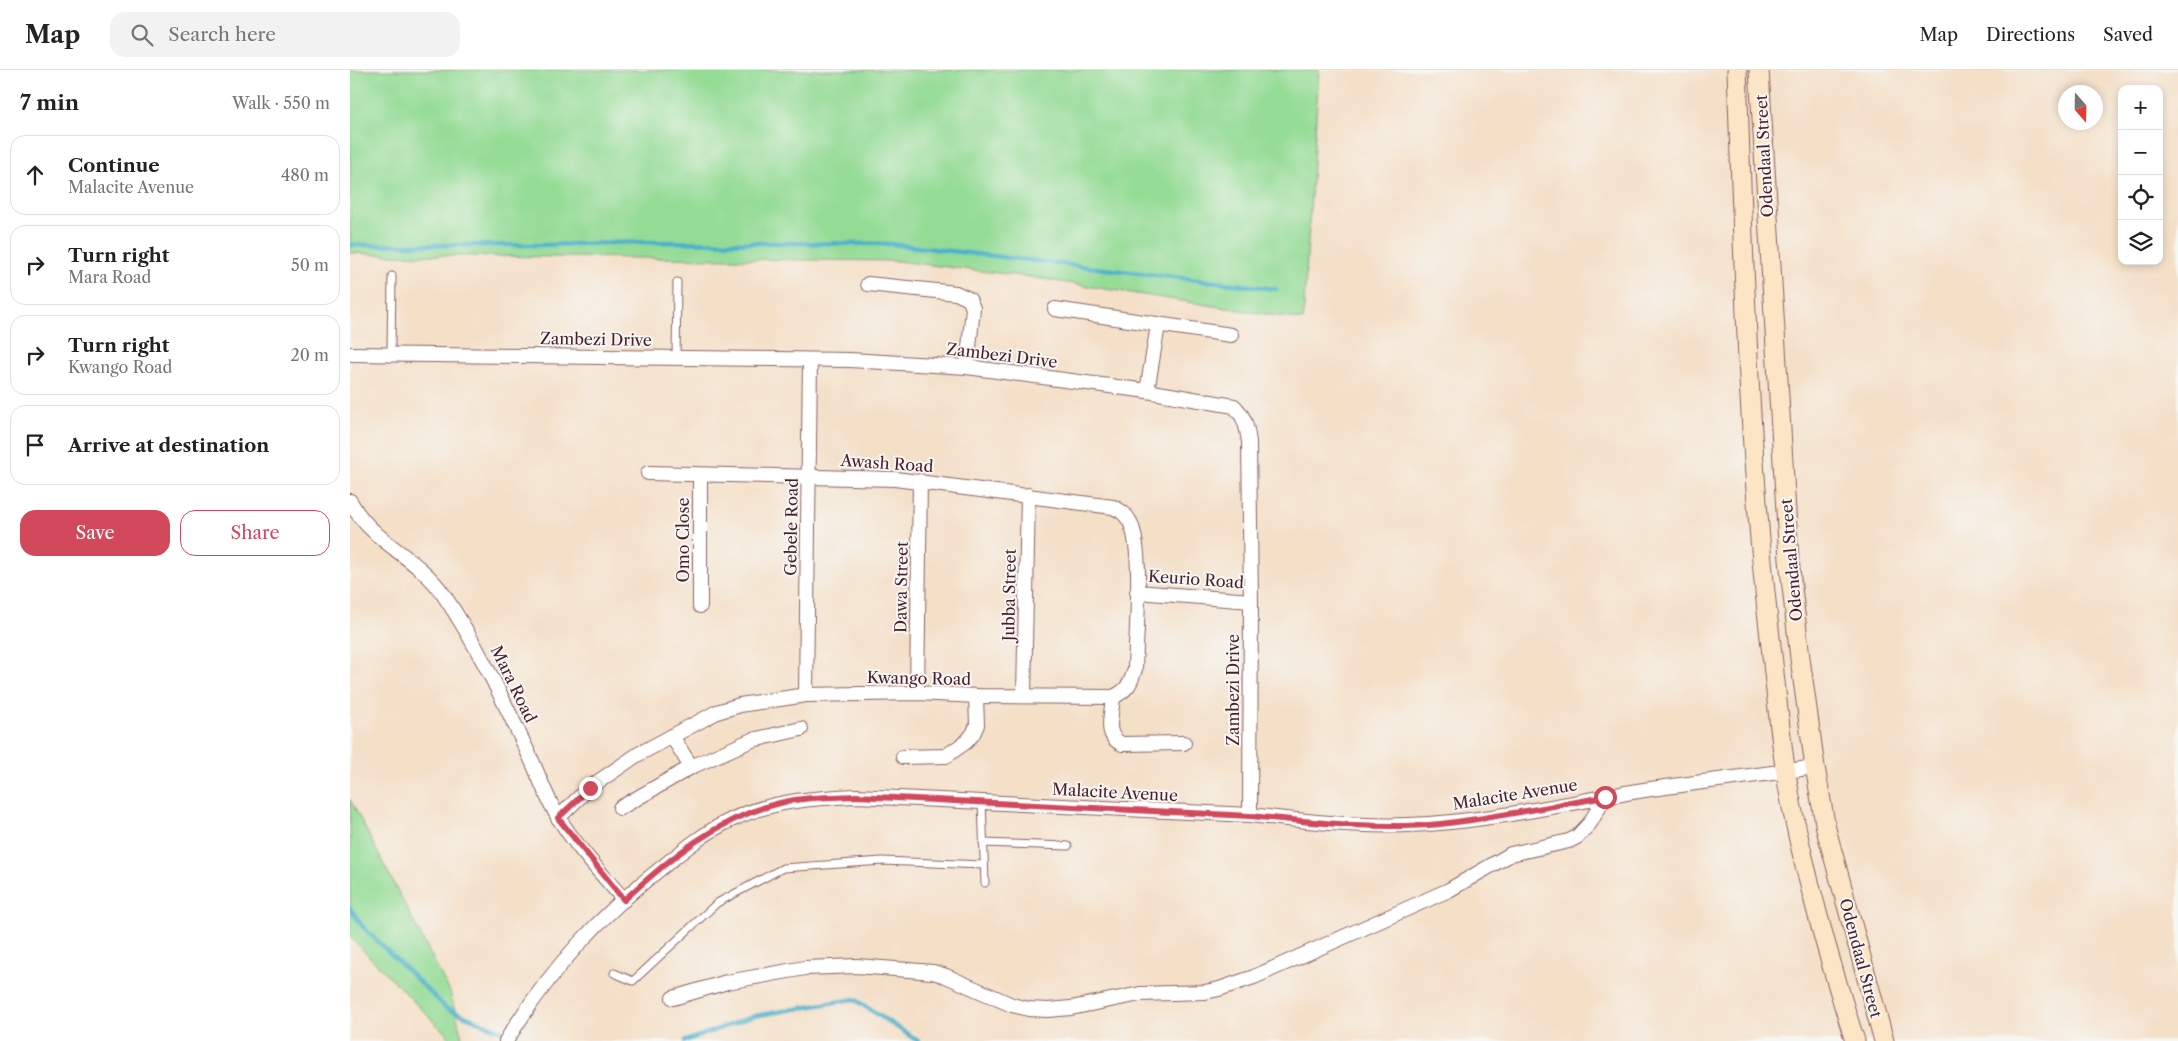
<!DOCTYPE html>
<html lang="en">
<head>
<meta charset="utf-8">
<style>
	body { margin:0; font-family:"Libre Caslon Text",serif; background:#f2f2f2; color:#222 }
	.controls { position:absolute; right:15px; top:15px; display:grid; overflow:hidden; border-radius:10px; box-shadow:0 2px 8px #0003 }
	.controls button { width:45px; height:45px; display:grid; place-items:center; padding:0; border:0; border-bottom:1px solid #e0e0e0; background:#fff; color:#222; font:25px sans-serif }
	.compass { position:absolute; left:1708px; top:15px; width:45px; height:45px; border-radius:50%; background:#fff; box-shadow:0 2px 8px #0003; rotate:160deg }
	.stop { position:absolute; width:15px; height:15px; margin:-11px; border:4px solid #d1495b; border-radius:50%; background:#fff }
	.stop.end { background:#d1495b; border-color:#fff; box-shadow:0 1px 5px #0008 }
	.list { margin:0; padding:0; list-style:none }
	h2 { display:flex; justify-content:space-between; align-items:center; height:65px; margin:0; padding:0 20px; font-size:21px }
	h2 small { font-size:16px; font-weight:400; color:#767676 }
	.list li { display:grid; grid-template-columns:32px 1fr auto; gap:15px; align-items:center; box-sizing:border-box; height:80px; margin:0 10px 10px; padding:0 10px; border:1px solid #e0e0e0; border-radius:15px }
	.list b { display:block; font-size:19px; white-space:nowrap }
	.list p { margin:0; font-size:16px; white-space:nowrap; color:#767676 }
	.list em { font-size:16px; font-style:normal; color:#767676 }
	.actions { display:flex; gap:10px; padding:15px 20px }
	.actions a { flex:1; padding:11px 0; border:1px solid #d1495b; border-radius:15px; text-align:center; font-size:18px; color:#d1495b }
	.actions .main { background:#d1495b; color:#fff }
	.icon { flex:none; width:28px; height:28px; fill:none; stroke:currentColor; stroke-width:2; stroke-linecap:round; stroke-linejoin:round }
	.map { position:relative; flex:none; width:1828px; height:971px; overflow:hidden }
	header { display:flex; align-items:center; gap:30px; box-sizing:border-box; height:70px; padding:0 25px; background:#fff; border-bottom:1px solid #e0e0e0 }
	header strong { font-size:24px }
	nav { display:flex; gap:28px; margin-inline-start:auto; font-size:18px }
	.search { width:350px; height:45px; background:#f2f2f2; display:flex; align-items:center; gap:12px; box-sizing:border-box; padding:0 18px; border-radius:15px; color:#767676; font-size:19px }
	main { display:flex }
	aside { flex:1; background:#fff }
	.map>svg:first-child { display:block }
	.green { fill:#94db95; stroke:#6f7d60 }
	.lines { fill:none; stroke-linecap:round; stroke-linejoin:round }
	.stream { stroke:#4bb0ca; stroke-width:4.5 }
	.lane-casing { stroke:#866262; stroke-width:9 }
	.street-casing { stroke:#866262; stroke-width:16 }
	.secondary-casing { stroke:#866262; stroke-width:21 }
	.lane { stroke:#fff; stroke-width:7 }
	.street { stroke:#fff; stroke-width:14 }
	.secondary { stroke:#fce5c4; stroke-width:19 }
	.route { stroke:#d1495b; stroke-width:6 }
	.labels { text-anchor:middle; stroke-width:4; stroke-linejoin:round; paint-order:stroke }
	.street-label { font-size:16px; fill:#4a1f2b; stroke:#f6f6f2 }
</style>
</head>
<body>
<header>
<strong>Map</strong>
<div class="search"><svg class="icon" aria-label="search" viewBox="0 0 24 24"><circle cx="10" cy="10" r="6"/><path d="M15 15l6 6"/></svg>Search here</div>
<nav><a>Map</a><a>Directions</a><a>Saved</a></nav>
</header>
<main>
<aside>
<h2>7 min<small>Walk · 550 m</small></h2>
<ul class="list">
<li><svg class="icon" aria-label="ahead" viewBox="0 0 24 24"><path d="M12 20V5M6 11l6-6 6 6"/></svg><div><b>Continue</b><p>Malacite Avenue</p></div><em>480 m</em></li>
<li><svg class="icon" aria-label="right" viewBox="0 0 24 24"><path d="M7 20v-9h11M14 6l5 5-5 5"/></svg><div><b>Turn right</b><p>Mara Road</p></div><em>50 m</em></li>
<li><svg class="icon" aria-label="right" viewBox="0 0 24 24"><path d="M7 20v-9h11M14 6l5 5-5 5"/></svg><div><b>Turn right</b><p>Kwango Road</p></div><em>20 m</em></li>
<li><svg class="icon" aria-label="arrive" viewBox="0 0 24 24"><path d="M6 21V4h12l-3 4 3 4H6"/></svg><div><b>Arrive at destination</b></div></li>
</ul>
<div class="actions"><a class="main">Save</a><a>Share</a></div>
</aside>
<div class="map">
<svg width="1828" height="971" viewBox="0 0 1828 971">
	<rect width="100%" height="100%" fill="#f6f6f2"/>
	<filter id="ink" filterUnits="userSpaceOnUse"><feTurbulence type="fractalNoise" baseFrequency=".02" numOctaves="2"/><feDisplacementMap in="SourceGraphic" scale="10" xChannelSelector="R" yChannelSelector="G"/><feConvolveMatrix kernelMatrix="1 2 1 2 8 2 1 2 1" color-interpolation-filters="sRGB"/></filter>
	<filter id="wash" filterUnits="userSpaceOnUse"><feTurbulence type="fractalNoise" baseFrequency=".0096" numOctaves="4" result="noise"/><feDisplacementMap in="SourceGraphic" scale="20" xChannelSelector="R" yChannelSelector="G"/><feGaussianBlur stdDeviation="1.12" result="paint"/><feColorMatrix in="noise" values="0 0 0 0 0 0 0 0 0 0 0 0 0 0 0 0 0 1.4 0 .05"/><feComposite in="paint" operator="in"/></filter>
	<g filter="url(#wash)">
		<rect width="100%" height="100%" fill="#f4dfc7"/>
		<g class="green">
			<path d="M0 0H969L953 250 673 206 547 191 44 185 0 183Z"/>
			<path d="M0 729 100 922 113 971H103L0 867Z"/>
		</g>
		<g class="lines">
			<g class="stream">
				<path d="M0 175H192L294 172 541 174 926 219"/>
				<path d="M0 838 13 857 96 938 175 971"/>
				<path d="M335 971 404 946 504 929 568 971"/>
			</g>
		</g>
	</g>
	<g filter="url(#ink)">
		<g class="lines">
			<g class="lane-casing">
				<g id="lane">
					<path d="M41 285 42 206"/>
					<path d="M326 288 327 212"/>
					<path d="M632 732 635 813"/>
					<path d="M633 773 718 776"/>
					<path d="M264 903 283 911 367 833 433 798 532 791 634 795"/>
				</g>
			</g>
			<g class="street-casing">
				<g id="street">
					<path d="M518 214 606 223 619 229 623 238 617 297"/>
					<path d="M705 239 881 265"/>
					<path d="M0 284 500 290 617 297 797 321 884 336C895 347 897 357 899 372L901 531 900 745"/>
					<path d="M797 321 808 255"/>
					<path d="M0 431C22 473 68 487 93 524 129 577 155 634 182 691 191 711 198 732 210 750 228 779 252 804 274 830"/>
					<path d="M787 522 901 531"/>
					<path d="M350 536V405"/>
					<path d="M567 623 570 411"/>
					<path d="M456 625 460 290"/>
					<path d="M674 626 678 425"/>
					<path d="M763 627C762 645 753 666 772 674L834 673"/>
					<path d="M322 666 341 697 402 670 451 659"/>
					<path d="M553 687 596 686 616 672 623 664 627 655 626 626"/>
					<path d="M270 738 341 697"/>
					<path d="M208 748 239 718 287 685 367 642 390 635 456 625 567 623 626 626 763 627C777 621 781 613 785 599 786 564 794 481 780 452 776 444 771 441 763 437L545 409 298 403"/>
					<path d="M323 928 377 912 455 898 507 896 583 902 596 906 662 935 679 939 698 940 721 938 790 924 855 922 869 919 904 907 1099 820 1161 784 1219 771 1227 767 1240 753 1255 727"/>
					<path d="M156 971C200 900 249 846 315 795 336 778 357 761 381 750 420 731 463 728 506 726L900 745C953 751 1006 757 1059 755 1136 752 1212 734 1288 721 1347 712 1406 706 1465 697"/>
				</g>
			</g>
			<g class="secondary-casing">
				<g id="secondary">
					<path d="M1387 0C1394 192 1398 385 1421 576 1428 635 1432 694 1445 752 1461 826 1482 899 1505 971"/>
					<path d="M1409 0 1439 490 1450 588 1465 697 1476 759 1534 971"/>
				</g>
			</g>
			<use href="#lane" class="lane"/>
			<use href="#street" class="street"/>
			<use href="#secondary" class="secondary"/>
		</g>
	</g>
	<g class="lines" filter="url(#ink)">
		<path class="route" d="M240 718 208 748 274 830C320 788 368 748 430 733 454 727 481 727 506 726L900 746C962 752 1027 760 1090 754 1145 748 1200 736 1255 727"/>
	</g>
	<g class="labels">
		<g class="street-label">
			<text transform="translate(1414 86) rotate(-93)" y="6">Odendaal Street</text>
			<text transform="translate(246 269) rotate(1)" y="6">Zambezi Drive</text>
			<text transform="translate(652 285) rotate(7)" y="6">Zambezi Drive</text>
			<text transform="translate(537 393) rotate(4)" y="6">Awash Road</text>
			<text transform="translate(441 457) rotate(-89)" y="6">Gebele Road</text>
			<text transform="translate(333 470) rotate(-90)" y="6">Omo Close</text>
			<text transform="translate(1441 490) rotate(-95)" y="6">Odendaal Street</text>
			<text transform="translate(846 509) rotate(4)" y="6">Keurio Road</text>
			<text transform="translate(551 517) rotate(-89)" y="6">Dawa Street</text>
			<text transform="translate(659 525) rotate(-89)" y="6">Jubba Street</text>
			<text transform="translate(569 608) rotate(1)" y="6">Kwango Road</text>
			<text transform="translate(164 614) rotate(64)" y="6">Mara Road</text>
			<text transform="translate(883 620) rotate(-90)" y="6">Zambezi Drive</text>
			<text transform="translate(765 722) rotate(3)" y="6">Malacite Avenue</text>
			<text transform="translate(1165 724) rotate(-9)" y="6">Malacite Avenue</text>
			<text transform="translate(1511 888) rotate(75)" y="6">Odendaal Street</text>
		</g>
	</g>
</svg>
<div class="controls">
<button>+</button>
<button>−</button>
<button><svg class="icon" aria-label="locate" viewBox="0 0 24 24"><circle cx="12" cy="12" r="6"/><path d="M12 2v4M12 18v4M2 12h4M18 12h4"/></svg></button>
<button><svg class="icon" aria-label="layers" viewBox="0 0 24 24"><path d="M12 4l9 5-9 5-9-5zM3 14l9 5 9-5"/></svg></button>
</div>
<svg class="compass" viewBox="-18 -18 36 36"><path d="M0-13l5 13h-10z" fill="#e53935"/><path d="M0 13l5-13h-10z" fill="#767676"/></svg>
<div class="stop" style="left:1255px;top:727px"></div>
<div class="stop end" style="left:240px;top:718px"></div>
</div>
</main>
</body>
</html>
